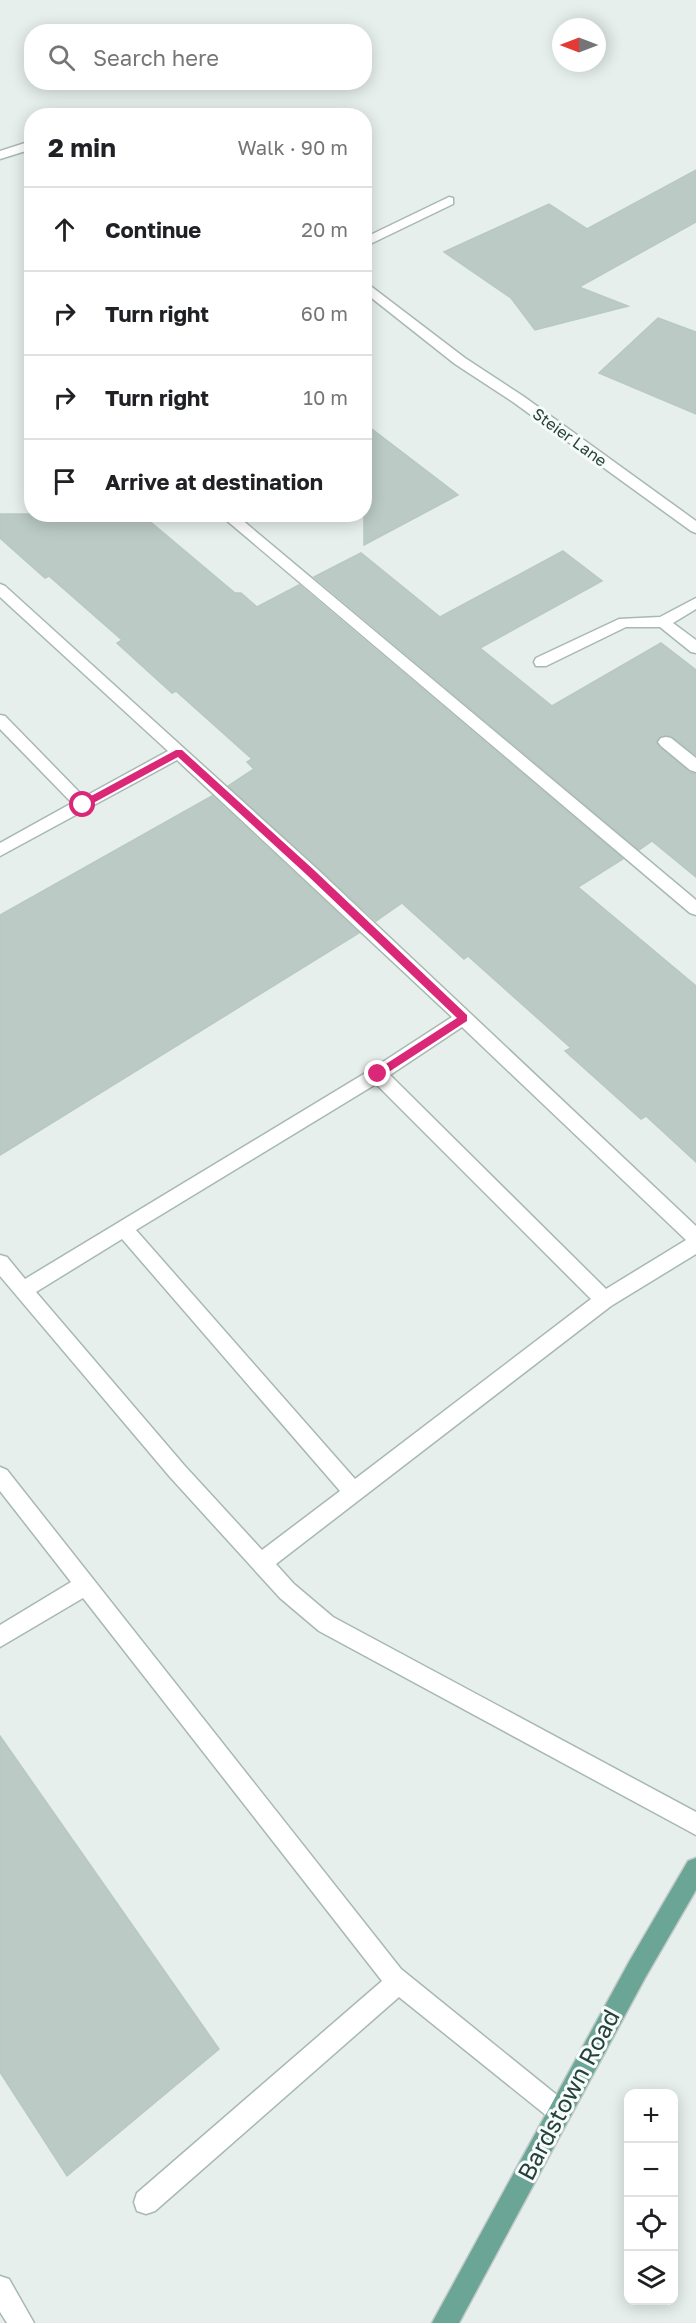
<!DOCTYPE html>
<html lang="en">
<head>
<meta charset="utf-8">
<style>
	body { margin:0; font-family:"Golos Text",sans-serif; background:#f2f2f2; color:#202124 }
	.controls { position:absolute; right:18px; bottom:18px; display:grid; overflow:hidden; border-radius:12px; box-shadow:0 3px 15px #0003 }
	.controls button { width:54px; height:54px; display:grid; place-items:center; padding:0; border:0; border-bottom:2px solid #e0e0e0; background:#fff; color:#202124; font:30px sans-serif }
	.compass { position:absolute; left:552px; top:18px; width:54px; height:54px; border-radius:50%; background:#fff; box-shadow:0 3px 15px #0003; rotate:270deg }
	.stop { position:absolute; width:18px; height:18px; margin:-14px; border:4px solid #db2777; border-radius:50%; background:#fff }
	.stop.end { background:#db2777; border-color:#fff; box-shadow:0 2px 6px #0008 }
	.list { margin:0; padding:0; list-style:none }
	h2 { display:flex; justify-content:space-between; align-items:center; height:78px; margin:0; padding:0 24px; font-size:26px }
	h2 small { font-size:20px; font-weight:400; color:#757577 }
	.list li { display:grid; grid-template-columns:39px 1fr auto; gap:18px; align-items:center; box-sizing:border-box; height:84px; padding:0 24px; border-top:2px solid #e0e0e0 }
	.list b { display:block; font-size:22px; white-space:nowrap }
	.list em { font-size:20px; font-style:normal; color:#757577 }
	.icon { flex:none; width:33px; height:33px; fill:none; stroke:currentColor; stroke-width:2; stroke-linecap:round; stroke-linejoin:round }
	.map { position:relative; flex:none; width:696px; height:2323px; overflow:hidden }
	.search { position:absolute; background:#fff; box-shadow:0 3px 15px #0003; left:24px; top:24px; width:348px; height:66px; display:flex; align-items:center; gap:15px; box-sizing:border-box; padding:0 21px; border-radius:24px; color:#757577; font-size:22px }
	.panel { position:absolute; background:#fff; box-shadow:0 3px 15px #0003; left:24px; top:108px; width:348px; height:414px; border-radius:24px }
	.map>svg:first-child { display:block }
	.building { fill:#bbcac4; stroke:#b8c9c2; stroke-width:1.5 }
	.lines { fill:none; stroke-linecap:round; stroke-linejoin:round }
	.minor-casing { stroke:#a8b8b2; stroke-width:3 }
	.major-casing { stroke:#c2cac8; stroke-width:3 }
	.minor { fill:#fff; fill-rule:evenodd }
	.major { fill:#6aa596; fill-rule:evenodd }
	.route { fill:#db2777 }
	.labels { text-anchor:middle; stroke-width:6; stroke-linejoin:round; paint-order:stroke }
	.far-street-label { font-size:16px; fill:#24423a; stroke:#f7fbf9 }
	.near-street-label { font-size:24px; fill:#24423a; stroke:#f7fbf9 }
</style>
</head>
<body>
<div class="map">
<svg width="696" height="2323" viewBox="0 0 696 2323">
	<rect width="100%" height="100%" fill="#e6efeb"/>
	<g class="building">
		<path d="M696 170V222L579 287 628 306 535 330 511 298 444 252 549 204 587 229Z"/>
		<path d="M658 318 696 332V414L599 373Z"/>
		<path d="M364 423 458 495 364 545Z"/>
		<path d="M0 514H141L235 593H241L257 607 299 585 623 859 578 887 696 986V1162L646 1116 641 1119 565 1051 571 1048 468 956 464 959 402 903 376 921 228 786 254 769 247 762 252 759 176 691 172 693 117 643 122 640 49 576 45 578 0 538Z"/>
		<path d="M563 551 602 581 480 648 552 706 661 643 696 670V755L671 736H661L656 742 689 772 696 774V877L652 841 639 850 314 577 361 553 440 617Z"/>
		<path d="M212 796 359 933 0 1155V915Z"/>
		<path d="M0 1736 219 2049 67 2176 0 2072Z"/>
	</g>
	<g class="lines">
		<g class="minor-casing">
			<g id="minor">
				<path d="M25 143 29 144V150L0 159V151Z"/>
				<path d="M449 197 453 198V204L364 247V238Z"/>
				<path d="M364 281 465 358 523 396 696 521V533L691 531 513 402 455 364 364 292Z"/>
				<path d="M219 514H235L696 900V915L690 913Z"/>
				<path d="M0 584 5 586 316 868 696 1226V1254L611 1306 276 1564 294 1584 333 1617 696 1812V1835L319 1631 280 1598 170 1477 0 1276V1255L7 1257 25 1279 372 1069 452 1017 177 760 0 856V843L72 803 0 729V715L5 716 84 797 168 751 0 597ZM462 1027 686 1240 606 1289 390 1075ZM376 1084 591 1299 355 1479 136 1230ZM122 1239 340 1491 262 1550 184 1465 36 1292Z"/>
				<path d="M696 598V609L673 623 696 640V653L691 652 660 627H626L546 666H536L534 662 536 658 619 619 660 617Z"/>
				<path d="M666 737 671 738 696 758V772L690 770 661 746 658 742 661 738Z"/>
				<path d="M0 1467 7 1470 401 1969 568 2104 572 2112 568 2120 560 2124 552 2120 399 1997 155 2211 146 2214 137 2211 134 2202 137 2193 382 1981 83 1598 0 1647V1625L71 1582 0 1491Z"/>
				<path d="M0 2276 9 2279 34 2323H7L0 2312Z"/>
			</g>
		</g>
		<g class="major-casing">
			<path id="major" d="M696 1858V1890L645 1978 459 2323H432L629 1962 688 1861Z"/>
		</g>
		<use href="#minor" class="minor"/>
		<use href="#major" class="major"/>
	</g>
	<path class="route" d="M176 750H182L314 870 467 1015V1021L381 1077H375V1071L457 1018 307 875 178 757 86 807H80V802Z"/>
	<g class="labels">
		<g class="far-street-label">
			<text transform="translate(570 437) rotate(36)" y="6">Steier Lane</text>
		</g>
		<g class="near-street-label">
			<text transform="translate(569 2095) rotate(-62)" y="8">Bardstown Road</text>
		</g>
	</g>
</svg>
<div class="controls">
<button>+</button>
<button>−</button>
<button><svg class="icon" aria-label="locate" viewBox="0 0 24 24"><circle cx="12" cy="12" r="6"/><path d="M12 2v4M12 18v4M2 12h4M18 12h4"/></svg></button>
<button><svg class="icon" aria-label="layers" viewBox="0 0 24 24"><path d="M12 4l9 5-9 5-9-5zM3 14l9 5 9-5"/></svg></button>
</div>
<svg class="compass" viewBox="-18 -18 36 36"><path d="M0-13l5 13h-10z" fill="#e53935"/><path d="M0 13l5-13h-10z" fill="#757577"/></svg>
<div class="stop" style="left:83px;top:805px"></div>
<div class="stop end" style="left:378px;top:1074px"></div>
<div class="search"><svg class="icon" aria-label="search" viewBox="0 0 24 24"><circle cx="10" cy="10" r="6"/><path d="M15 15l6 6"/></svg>Search here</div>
<section class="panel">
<h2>2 min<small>Walk · 90 m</small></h2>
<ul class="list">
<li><svg class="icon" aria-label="ahead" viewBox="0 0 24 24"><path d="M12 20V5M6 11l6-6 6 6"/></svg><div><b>Continue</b></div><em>20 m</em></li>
<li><svg class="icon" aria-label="right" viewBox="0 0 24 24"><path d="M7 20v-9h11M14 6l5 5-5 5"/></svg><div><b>Turn right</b></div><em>60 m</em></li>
<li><svg class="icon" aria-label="right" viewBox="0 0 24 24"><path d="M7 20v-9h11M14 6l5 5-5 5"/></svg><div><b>Turn right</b></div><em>10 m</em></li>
<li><svg class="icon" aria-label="arrive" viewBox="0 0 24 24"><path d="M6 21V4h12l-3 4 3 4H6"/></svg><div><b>Arrive at destination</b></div></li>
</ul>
</section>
</div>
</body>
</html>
